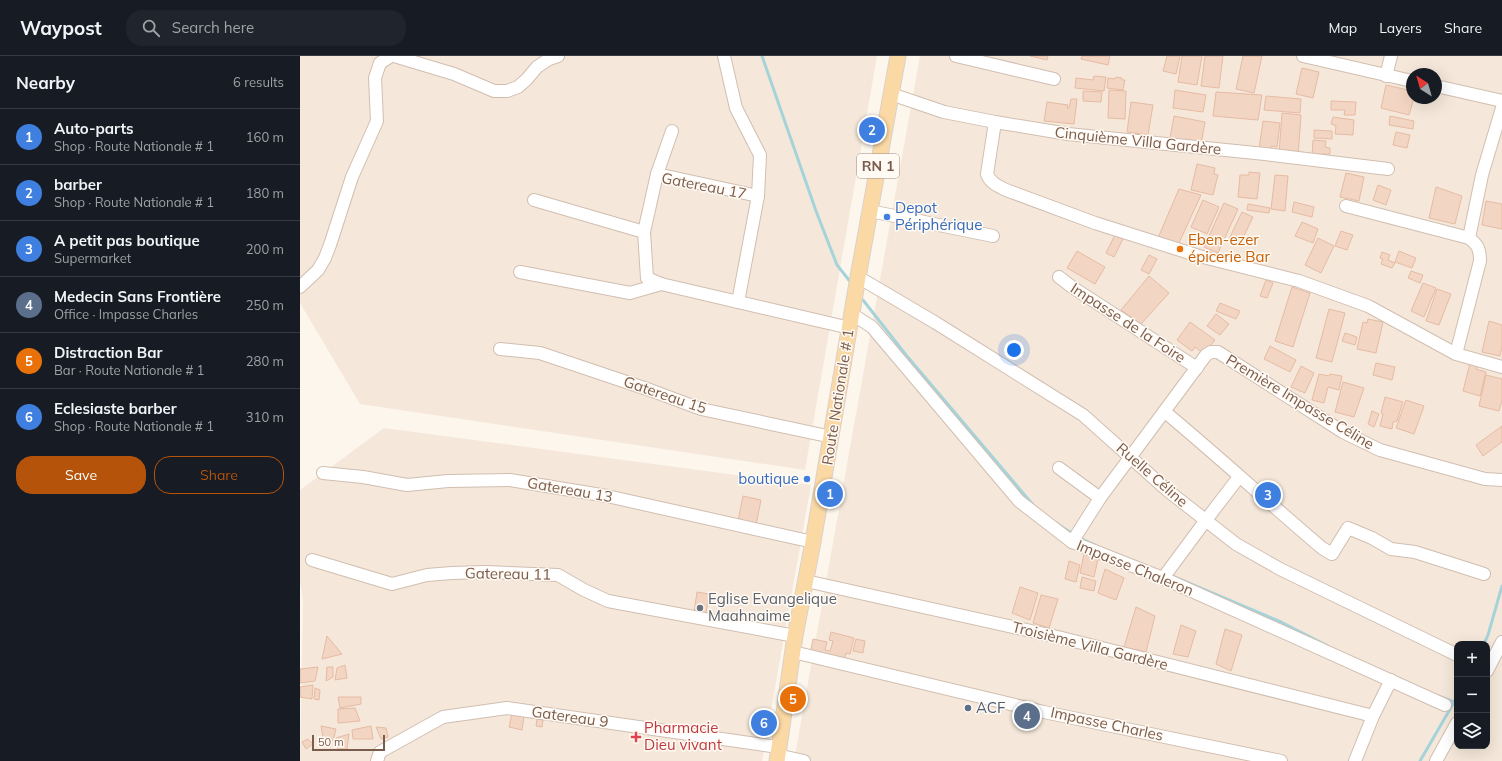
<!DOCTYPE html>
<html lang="en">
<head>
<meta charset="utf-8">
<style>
	body { margin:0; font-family:Mulish,sans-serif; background:#20242c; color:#f1f3f6 }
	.controls { position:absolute; right:12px; bottom:12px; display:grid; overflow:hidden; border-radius:8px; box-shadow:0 4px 16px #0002 }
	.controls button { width:36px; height:36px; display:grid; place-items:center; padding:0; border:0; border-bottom:1px solid #363941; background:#171b24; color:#f1f3f6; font:20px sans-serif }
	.compass { position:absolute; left:1106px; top:12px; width:36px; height:36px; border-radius:50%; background:#171b24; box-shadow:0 4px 16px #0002; rotate:323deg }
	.scale { position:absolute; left:12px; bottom:10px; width:73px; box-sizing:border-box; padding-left:4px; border:2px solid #7a5c4d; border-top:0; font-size:11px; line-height:14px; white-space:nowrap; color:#7a5c4d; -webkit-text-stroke:3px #fffaf3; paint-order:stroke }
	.you { position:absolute; left:714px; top:294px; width:14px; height:14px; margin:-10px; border:3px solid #fff; border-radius:50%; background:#1a73e8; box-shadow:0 0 0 6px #1a73e833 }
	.badge { display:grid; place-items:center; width:26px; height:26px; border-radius:50%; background:#b45309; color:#fff; font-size:13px; font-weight:700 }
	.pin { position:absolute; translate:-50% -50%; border:2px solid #fff; box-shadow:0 1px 4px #0006 }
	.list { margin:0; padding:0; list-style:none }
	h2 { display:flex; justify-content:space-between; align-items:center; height:52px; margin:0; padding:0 16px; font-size:17px }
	h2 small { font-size:13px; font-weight:400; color:#9ea1a6 }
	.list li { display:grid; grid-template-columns:26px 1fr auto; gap:12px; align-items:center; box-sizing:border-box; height:56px; padding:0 16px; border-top:1px solid #363941 }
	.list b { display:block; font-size:15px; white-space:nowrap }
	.list p { margin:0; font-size:13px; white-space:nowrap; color:#9ea1a6 }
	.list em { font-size:13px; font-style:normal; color:#9ea1a6 }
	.actions { display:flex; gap:8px; padding:12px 16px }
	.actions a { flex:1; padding:9px 0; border:1px solid #b45309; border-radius:16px; text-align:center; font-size:14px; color:#b45309 }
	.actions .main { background:#b45309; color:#fff }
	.icon { flex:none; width:22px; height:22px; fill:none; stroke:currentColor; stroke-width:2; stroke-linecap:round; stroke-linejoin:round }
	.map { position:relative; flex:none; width:1202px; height:705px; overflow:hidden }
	header { display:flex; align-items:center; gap:24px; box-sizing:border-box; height:56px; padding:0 20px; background:#171b24; border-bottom:1px solid #363941 }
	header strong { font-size:19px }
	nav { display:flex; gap:22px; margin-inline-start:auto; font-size:14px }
	.search { width:280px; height:36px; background:#20242c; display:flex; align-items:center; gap:10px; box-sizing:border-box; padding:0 14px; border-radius:16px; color:#9ea1a6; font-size:15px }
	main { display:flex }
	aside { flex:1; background:#171b24 }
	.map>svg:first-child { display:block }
	.residential { fill:#f5e8da; fill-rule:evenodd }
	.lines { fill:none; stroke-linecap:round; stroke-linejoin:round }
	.stream { stroke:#a5d3da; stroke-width:3 }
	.building { fill:#f3d5c3; stroke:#e6bba3 }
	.minor-casing { stroke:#d1beb0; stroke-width:14 }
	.major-casing { stroke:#dad1cd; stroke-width:17 }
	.minor { stroke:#fff; stroke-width:12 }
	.major { stroke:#fbd9a5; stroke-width:15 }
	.shop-dot { fill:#3f7fe0; stroke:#fffaf3; stroke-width:1.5 }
	.food-dot { fill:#e8710a; stroke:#fffaf3; stroke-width:1.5 }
	.worship-dot { fill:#6b7280; stroke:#fffaf3; stroke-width:1.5 }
	.service-dot { fill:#5c6f8a; stroke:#fffaf3; stroke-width:1.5 }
	.health-dot { fill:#e0444e; stroke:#fffaf3; stroke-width:1.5 }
	.labels { text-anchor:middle; stroke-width:3; stroke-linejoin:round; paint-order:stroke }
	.shield { fill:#fffaf3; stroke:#a28b7f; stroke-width:1 }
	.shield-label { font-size:14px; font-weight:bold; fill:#7a5c4d }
	.street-label { font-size:15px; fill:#7a5c4d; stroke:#fffaf3 }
	.shop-label { font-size:15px; fill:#366cbe; stroke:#fffaf3; text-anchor:start }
	.food-label { font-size:15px; fill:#c56008; stroke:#fffaf3; text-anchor:start }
	.worship-label { font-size:15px; fill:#5b616d; stroke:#fffaf3; text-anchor:start }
	.service-label { font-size:15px; fill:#4e5e75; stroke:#fffaf3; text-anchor:start }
	.health-label { font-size:15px; fill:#be3a42; stroke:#fffaf3; text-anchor:start }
</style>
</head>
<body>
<header>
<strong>Waypost</strong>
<div class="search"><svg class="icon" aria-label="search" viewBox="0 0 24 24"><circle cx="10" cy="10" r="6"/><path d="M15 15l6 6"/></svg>Search here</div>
<nav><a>Map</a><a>Layers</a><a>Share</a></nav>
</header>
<main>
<aside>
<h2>Nearby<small>6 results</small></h2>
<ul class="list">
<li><span class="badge" style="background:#3f7fe0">1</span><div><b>Auto-parts</b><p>Shop · Route Nationale # 1</p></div><em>160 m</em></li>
<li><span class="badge" style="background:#3f7fe0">2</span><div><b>barber</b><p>Shop · Route Nationale # 1</p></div><em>180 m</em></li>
<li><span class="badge" style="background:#3f7fe0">3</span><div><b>A petit pas boutique</b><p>Supermarket</p></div><em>200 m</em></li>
<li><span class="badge" style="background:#5c6f8a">4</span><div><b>Medecin Sans Frontière</b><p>Office · Impasse Charles</p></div><em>250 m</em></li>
<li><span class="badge" style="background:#e8710a">5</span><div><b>Distraction Bar</b><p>Bar · Route Nationale # 1</p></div><em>280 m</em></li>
<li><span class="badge" style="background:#3f7fe0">6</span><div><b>Eclesiaste barber</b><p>Shop · Route Nationale # 1</p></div><em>310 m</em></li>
</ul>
<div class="actions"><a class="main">Save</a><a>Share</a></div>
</aside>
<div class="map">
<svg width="1202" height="705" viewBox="0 0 1202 705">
	<rect width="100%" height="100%" fill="#fdf6ec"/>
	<g class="residential">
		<path d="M0 0H577L505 414 60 348 0 247Z"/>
		<path d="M620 0H1202V705H494ZM1112 18H1136V42H1112ZM1157 588H1187V690H1157Z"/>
		<path d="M84 372 511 429 462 705H0L3 544 0 525V434Z"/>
	</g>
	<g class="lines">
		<g class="stream">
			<path d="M462 0 516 155 537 209 552 228"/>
			<path d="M563 244 606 299 734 450"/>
			<path d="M756 467 773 478"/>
			<path d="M778 481 795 489"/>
			<path d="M872 520 981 566 1028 590"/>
			<path d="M1184 588 1188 579 1202 530"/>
			<path d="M1138 640 1154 646"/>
			<path d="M1120 705 1157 641"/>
		</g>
	</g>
	<g class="building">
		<path d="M730 0H748L747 4Z"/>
		<path d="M782 0H810L808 9 781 3Z"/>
		<path d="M867 0H880L876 18 863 15Z"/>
		<path d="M882 0H902L897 29 878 26Z"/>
		<path d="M905 0H923L919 32 901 30Z"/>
		<path d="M943 0H962L954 37 936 33Z"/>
		<path d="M1002 12 1019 16 1013 42 996 38Z"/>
		<path d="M794 20 806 21 804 35 775 32 776 22 793 24Z"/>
		<path d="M816 21 822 22V24H825L823 34 807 32 808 22 815 23Z"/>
		<path d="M1086 29 1112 35V42H1114L1109 59 1081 52Z"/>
		<path d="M809 34 826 35 825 63 808 62Z"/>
		<path d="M875 34 906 39 903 56 873 52Z"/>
		<path d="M783 35 802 36 801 46 783 45Z"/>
		<path d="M916 36 962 39 958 64 913 60Z"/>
		<path d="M966 40 1001 43 1000 57 964 54Z"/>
		<path d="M771 43H777L774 68 744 65 747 46 768 49 767 52H769Z"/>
		<path d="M1031 45 1056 46 1055 59H1044L1045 54H1031Z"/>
		<path d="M831 46 853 49 848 79 827 76Z"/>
		<path d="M982 57 1001 59 998 100 979 98Z"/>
		<path d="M874 60 905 66 901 88 870 82Z"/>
		<path d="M1090 60 1114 65 1113 73 1089 69Z"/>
		<path d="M1033 61 1054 64 1053 79 1035 78 1036 70 1031 68Z"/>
		<path d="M963 65 980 67 977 91 971 90V95L959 93Z"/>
		<path d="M1014 74 1032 75V83L1014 82Z"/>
		<path d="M1096 76 1110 79 1107 92 1093 89Z"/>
		<path d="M1013 84 1026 85 1025 91 1030 92V98H1022L1021 102H1012Z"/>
		<path d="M897 108 915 112 914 118 918 119 913 139 891 134Z"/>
		<path d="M949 116 960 117 957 143 938 141 940 119H949Z"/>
		<path d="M1046 117 1064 121 1059 145 1040 141Z"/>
		<path d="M975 119 988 120 985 155 971 153Z"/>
		<path d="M1078 129 1091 134 1086 149 1073 144Z"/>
		<path d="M1136 131 1162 140 1155 168 1129 162Z"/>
		<path d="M879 133 901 139 878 189 858 182Z"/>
		<path d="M903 144 919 151 907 178 891 171Z"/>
		<path d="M1186 145 1202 148V173L1182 169Z"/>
		<path d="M994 146 1014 151 1012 161 992 156Z"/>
		<path d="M924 147 938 153 918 197 904 191Z"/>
		<path d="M948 148 970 152 969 157 947 154Z"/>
		<path d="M942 156 953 161 939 190 928 185Z"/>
		<path d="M1002 166 1018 173 1013 187 995 180Z"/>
		<path d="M1041 175 1053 179 1047 194 1035 190Z"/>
		<path d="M815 179 823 183 814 201 806 197Z"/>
		<path d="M1018 182 1034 190 1021 217 1005 209Z"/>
		<path d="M777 195 805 211 795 228 767 212Z"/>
		<path d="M1099 195 1116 202 1112 212 1095 206Z"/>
		<path d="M1082 196 1090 199 1088 204 1095 207 1092 212 1081 208 1083 203 1080 202Z"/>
		<path d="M849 199 857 203 849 218 841 214Z"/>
		<path d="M1111 215 1123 219 1120 227 1108 222Z"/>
		<path d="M849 220 869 237 841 268 821 254Z"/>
		<path d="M966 224 973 227 967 242 960 240Z"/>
		<path d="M1123 227 1136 232 1124 261 1111 255Z"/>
		<path d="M992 231 1010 237 993 291 975 285Z"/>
		<path d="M1137 233 1151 238 1139 269 1126 265Z"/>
		<path d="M920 247 940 255 936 263 916 255Z"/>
		<path d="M1029 253 1045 257 1032 306 1016 302Z"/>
		<path d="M916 258 929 268 920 279 907 270Z"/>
		<path d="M1068 263 1083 266 1076 297 1057 293 1063 266 1067 267Z"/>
		<path d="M1189 265 1202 269V291L1200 300 1182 296Z"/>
		<path d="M890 266 915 284 904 298 895 291 892 295 877 284Z"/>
		<path d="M1045 277 1057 281 1055 289 1042 285Z"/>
		<path d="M970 290 996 304 990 316 964 303Z"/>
		<path d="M1076 307 1095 311 1092 324 1073 319Z"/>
		<path d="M1170 307 1178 309 1176 313 1186 316 1180 340 1163 335Z"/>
		<path d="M1001 310 1014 317 1005 337 991 331Z"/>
		<path d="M1019 318 1029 320 1030 318 1042 320 1039 334 1028 331 1024 347 1012 344Z"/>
		<path d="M1186 319 1202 323V344L1199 355 1179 350Z"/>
		<path d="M1043 326 1064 332 1054 361 1035 356Z"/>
		<path d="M1085 341 1103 346 1097 365 1093 366 1092 373 1080 370 1083 358 1081 357Z"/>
		<path d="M1106 344 1124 350 1114 378 1096 372Z"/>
		<path d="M1072 355 1079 358 1074 371 1068 368Z"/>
		<path d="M1202 370V386L1183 400 1176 389Z"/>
		<path d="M443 440 461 444 456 469 438 465Z"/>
		<path d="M784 498 798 503 794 521 780 517Z"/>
		<path d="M769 505 780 509 776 526 765 523Z"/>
		<path d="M805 513 824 522 816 544 798 537Z"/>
		<path d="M782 521 796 525 794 535 780 532Z"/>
		<path d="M720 531 738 537 730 564 712 557Z"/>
		<path d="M397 536 409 538 406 558 394 556Z"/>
		<path d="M741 539 758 543 749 572 733 567Z"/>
		<path d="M836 551 855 560 846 596 824 591Z"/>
		<path d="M881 569 896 575 888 601 873 598Z"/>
		<path d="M925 573 942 579 931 615 916 608Z"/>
		<path d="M531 576 554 582 550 598 546 597 544 604 510 598 513 583 527 586 525 594 530 595 533 585 529 584Z"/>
		<path d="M27 580 42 598 22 603Z"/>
		<path d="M556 583 565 585 563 597 553 595Z"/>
		<path d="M45 609 47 622 35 624 37 612Z"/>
		<path d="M18 611 15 625 0 627V613Z"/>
		<path d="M27 611H33V621L26 625Z"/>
		<path d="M13 629 12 643 0 641V631Z"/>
		<path d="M15 632 20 634 19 644 14 643Z"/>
		<path d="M38 641H61V648L40 652Z"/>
		<path d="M55 652 60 665 38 667V653Z"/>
		<path d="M212 657 224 660 222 674 209 671Z"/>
		<path d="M237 663 243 664 242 671 236 670Z"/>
		<path d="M21 670 36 673 33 685 23 681Z"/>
		<path d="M71 670 73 683H53L52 674Z"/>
		<path d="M76 671 86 672 88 681 81 683Z"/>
		<path d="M334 677 340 678 339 684 334 683Z"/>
		<path d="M49 678 47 693H38L36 682Z"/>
		<path d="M8 683 13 688 6 693 2 686Z"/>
	</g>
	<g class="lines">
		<g class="minor-casing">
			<g id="minor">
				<path d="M94 0 154 18 194 35H207L218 31 227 23 237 11 249 3 258 0"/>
				<path d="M424 0 436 52 460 99 458 140 357 118 344 176 347 222 361 228 550 272"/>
				<path d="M656 0 754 23"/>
				<path d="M1003 0 1112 25"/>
				<path d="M1086 20 1091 0"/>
				<path d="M1136 30 1202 45"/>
				<path d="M591 38 644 56 695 66 768 78 965 98 1088 113"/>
				<path d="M695 66 687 118C690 127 698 130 706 134L795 167 899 200 999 225 1068 250 1156 298 1202 311"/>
				<path d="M357 118 372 75"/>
				<path d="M234 144 344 176"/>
				<path d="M1046 150 1169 182"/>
				<path d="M570 155 693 180"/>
				<path d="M220 216 330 237 361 228"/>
				<path d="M558 221 636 267 783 359 867 434 936 488 980 513 1157 599"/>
				<path d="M759 221 772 231 897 312"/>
				<path d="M0 231 18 214 25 202 30 189 52 121 77 65 75 22 80 7 91 0"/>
				<path d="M438 246 458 140"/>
				<path d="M552 258 572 271 719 445 772 486 863 522 1145 649"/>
				<path d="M200 293 240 297 350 334 401 353 532 381"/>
				<path d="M1156 298 1180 205C1180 193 1178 189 1169 182L1182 119 1202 52"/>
				<path d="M865 356C918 400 969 447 1022 492L1032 498 1048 472 1072 482 1091 493 1115 496 1184 518"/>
				<path d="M759 412 800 442"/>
				<path d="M23 417 63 421 107 429 148 425 210 424 307 440 513 486"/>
				<path d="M772 486 800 442 906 299 911 296H918L1043 376 1080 394 1185 423 1202 424"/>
				<path d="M12 504 92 528 127 519 152 517 186 516 258 519 284 534 308 545 495 580"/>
				<path d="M863 522 906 464 939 421"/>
				<path d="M506 525 758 581 1073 660"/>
				<path d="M493 596 744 656 981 705"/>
				<path d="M1187 615 1202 586"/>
				<path d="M477 699 504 705"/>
				<path d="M77 705 80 696 143 661 207 652 478 691"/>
				<path d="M1055 705 1073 660 1091 624"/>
				<path d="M1136 705 1157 667"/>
			</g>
		</g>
		<g class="major-casing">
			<path id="major" d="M477 705 495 580 513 486 558 221 598 0"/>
		</g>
		<use href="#minor" class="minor"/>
		<use href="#major" class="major"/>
	</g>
	<g class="shop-dot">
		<circle cx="587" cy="161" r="4"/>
		<circle cx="507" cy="423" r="4"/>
	</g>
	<circle class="food-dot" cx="880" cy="193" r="4"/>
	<circle class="worship-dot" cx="400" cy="552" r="4"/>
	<circle class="service-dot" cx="668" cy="652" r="4"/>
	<path class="health-dot" d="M334 675h4v4h4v4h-4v4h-4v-4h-4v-4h4z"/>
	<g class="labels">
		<rect class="shield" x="557" y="98" width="42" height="24" rx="3"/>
		<g class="shield-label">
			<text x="578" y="115">RN 1</text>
		</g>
		<g class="street-label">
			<text transform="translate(838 85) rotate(6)" y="5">Cinquième Villa Gardère</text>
			<text transform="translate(404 130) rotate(11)" y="5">Gatereau 17</text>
			<text transform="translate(828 267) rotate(33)" y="5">Impasse de la Foire</text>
			<text transform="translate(365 339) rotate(19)" y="5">Gatereau 15</text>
			<text transform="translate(538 341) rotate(-81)" y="5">Route Nationale # 1</text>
			<text transform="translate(1000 346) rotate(31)" y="5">Première Impasse Céline</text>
			<text transform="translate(852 419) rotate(41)" y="5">Ruelle Céline</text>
			<text transform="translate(270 434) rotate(10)" y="5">Gatereau 13</text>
			<text transform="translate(835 512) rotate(22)" y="5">Impasse Chaleron</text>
			<text transform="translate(208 518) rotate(1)" y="5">Gatereau 11</text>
			<text transform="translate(790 590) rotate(14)" y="5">Troisième Villa Gardère</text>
			<text transform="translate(270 661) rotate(8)" y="5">Gatereau 9</text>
			<text transform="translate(807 668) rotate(12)" y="5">Impasse Charles</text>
		</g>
		<g class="shop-label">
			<text x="595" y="157">Depot<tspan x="595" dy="17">Périphérique</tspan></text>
			<text x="499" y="428" text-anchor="end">boutique</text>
		</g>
		<g class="food-label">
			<text x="888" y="189">Eben-ezer<tspan x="888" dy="17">épicerie Bar</tspan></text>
		</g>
		<g class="worship-label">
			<text x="408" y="548">Eglise Evangelique<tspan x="408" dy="17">Maahnaime</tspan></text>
		</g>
		<g class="service-label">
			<text x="676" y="657">ACF</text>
		</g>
		<g class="health-label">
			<text x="344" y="677">Pharmacie<tspan x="344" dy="17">Dieu vivant</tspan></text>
		</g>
	</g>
</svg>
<div class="controls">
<button>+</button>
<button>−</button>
<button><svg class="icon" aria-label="layers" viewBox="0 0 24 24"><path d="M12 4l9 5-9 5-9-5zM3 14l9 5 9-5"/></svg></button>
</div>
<svg class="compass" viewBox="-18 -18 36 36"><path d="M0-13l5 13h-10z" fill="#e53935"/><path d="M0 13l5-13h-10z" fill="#9ea1a6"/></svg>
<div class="scale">50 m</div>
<div class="you"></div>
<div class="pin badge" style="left:530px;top:438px;background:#3f7fe0">1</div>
<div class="pin badge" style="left:572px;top:74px;background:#3f7fe0">2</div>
<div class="pin badge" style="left:968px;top:439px;background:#3f7fe0">3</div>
<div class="pin badge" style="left:727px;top:660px;background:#5c6f8a">4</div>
<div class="pin badge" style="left:493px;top:643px;background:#e8710a">5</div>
<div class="pin badge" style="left:464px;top:667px;background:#3f7fe0">6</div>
</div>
</main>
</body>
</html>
